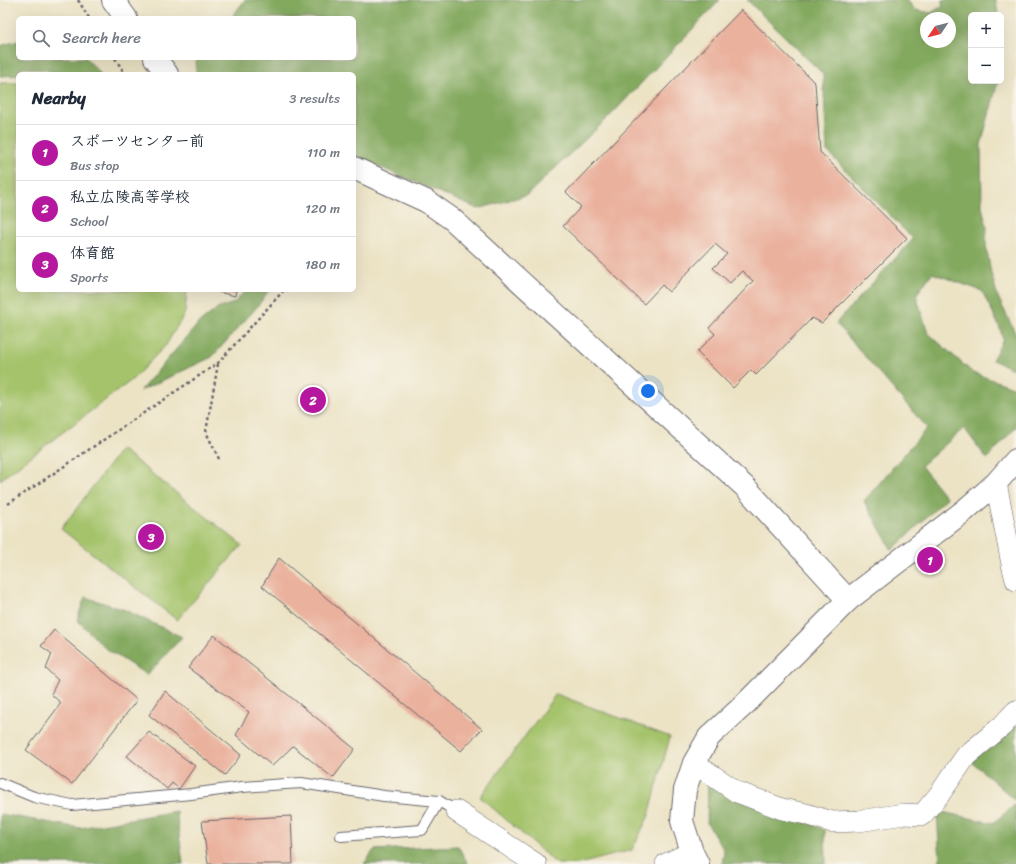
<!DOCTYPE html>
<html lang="en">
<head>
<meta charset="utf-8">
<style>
	body { margin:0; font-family:Sriracha,"Klee One",sans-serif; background:#f2f2f3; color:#1f2937 }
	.controls { position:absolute; right:12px; top:12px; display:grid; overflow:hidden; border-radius:6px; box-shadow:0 4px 16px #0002 }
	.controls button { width:36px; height:36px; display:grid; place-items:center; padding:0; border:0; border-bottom:1px solid #e0e1e3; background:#fff; color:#1f2937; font:20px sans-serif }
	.compass { position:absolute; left:920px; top:12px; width:36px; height:36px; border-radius:50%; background:#fff; box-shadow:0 4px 16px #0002; rotate:235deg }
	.you { position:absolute; left:648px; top:391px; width:14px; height:14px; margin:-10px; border:3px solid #fff; border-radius:50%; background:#1a73e8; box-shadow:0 0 0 6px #1a73e833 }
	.badge { display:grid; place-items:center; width:26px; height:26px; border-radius:50%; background:#b5179e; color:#fff; font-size:13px; font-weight:700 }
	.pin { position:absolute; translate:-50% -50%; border:2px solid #fff; box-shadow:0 1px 4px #0006 }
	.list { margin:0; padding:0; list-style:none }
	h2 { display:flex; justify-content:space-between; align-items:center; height:52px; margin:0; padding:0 16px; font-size:17px }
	h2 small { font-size:13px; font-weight:400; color:#747a83 }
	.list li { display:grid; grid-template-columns:26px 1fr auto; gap:12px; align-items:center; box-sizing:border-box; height:56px; padding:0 16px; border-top:1px solid #e0e1e3 }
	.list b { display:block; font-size:15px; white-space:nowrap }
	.list p { margin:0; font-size:13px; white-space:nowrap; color:#747a83 }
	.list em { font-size:13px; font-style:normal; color:#747a83 }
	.icon { flex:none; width:22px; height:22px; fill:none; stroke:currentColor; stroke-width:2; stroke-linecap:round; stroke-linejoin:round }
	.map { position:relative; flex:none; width:1016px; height:864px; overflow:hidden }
	.search { position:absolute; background:#fff; box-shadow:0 4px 16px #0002; left:16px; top:16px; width:340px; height:44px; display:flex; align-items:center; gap:10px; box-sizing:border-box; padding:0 14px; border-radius:6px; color:#747a83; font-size:15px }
	.panel { position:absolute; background:#fff; box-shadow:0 4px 16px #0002; left:16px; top:72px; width:340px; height:220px; border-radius:6px }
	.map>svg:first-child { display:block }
	.green { fill:#a4c36b; stroke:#637253 }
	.forest { fill:#83a95f; stroke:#52664d; fill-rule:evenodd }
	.building { fill:#eab19d }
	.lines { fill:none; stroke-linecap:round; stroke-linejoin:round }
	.service-casing { stroke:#69666b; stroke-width:12 }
	.minor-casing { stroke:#69666b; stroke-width:22 }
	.tertiary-casing { stroke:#69666b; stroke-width:24 }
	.path { stroke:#69666b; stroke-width:2.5; stroke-dasharray:3 3; stroke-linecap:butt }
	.service { stroke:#fff; stroke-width:10 }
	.minor { stroke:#fff; stroke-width:21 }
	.tertiary { stroke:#fff; stroke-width:22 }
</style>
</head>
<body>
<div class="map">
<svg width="1016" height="864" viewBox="0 0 1016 864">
	<rect width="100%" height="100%" fill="#f7f3e8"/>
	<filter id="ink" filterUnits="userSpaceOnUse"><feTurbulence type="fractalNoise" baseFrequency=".025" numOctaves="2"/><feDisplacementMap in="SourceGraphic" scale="8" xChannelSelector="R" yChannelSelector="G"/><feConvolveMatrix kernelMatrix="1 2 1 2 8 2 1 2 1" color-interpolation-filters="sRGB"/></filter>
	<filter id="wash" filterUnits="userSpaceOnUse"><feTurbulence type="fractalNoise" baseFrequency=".012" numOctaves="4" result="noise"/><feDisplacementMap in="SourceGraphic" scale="16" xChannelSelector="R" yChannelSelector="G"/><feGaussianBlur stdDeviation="0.9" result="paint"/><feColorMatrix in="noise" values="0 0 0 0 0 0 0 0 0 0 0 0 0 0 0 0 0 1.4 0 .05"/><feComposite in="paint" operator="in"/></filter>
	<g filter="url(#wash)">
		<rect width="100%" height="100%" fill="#ece3c5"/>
		<g class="green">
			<path d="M0 83H18V290H187L185 313 166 345 133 379 0 480Z"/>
			<path d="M121 449 242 545 177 620 61 529Z"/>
			<path d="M556 694 670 737 649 815 632 850 579 864H557L480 797Z"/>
		</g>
		<g class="forest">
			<path d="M245 0H720L611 115 527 195 478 209 354 156V74H196V62L199 58H354V18H231Z"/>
			<path d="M747 0H907L915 10 931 13 942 6 943 0H996L998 15H971V81H998L981 145 982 207 987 227 986 245 991 273 998 297 1016 335V370L992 360 1003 340 1000 328 982 291 932 273 916 295 928 333 973 373 1016 388V427L987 459 964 428 921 466 947 498 892 550 864 501 927 428 836 323 913 239 827 151 823 74ZM926 18H950V42H926Z"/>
			<path d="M18 41V58H86L101 74H60L56 72 22 67 18 75 0 76V46Z"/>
			<path d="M246 290H269L257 307 212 357 140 391 199 323 217 309 234 303Z"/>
			<path d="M85 597 125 610 182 637 147 675 105 648 77 620Z"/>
			<path d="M1016 723V801L971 761Z"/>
			<path d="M708 782 825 830 826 864H722L724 850 707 823Z"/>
			<path d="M1016 804V864H940L937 811 993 823Z"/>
			<path d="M176 811 183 864H0V814L80 828Z"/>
			<path d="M458 846 468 864H364L374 850Z"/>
		</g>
		<g id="blocks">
			<g class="building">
				<path d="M741 10 815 83 820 152 907 238 822 323 812 318 756 375 751 370 733 388 697 352 715 334 709 328 753 281 742 271 730 283 713 268 727 254 715 244 669 292 662 285 644 304 563 226 581 207 566 192Z"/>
				<path d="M210 290H236L235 296Z"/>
				<path d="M279 558 482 729 461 751 262 586Z"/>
				<path d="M54 630 137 700 72 784 26 750 61 703 51 694 58 680 46 669 52 654 41 646Z"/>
				<path d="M214 635 355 749 333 778 293 746 272 766 236 735 249 712 188 668Z"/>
				<path d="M165 691 241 755 225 775 149 715Z"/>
				<path d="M149 732 195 766 179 789 172 783 167 789 127 756Z"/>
				<path d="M291 816 293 864H208L202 821Z"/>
			</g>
		</g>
	</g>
	<g filter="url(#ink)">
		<use href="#blocks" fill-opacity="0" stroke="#69666b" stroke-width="1"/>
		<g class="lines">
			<g class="service-casing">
				<g id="service">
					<path d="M0 783 34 797 72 805 191 794 242 787 301 783 384 796 439 801 456 811"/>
					<path d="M341 836 422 830 439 801"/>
				</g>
			</g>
			<g class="minor-casing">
				<g id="minor">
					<path d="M996 483 1012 564 1016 580"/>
					<path d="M694 763 737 792 782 809 806 814 832 822 859 821 904 814 922 815 939 795 966 756 1002 726 1016 711"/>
					<path d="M456 811 536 864"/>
					<path d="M666 864 692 852"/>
				</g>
			</g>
			<g class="tertiary-casing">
				<g id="tertiary">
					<path d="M113 0 126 18"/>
					<path d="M155 58 167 74"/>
					<path d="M354 168 426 201 452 219 745 487 848 600"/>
					<path d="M698 864 692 852 682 821 685 790 694 763 709 737 744 705 848 600 964 511 996 483 1016 460"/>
				</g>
			</g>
			<g class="path">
				<path d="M78 0 89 18"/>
				<path d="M115 58 125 74"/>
				<path d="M218 364 206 432 220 461"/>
				<path d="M8 504 218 363 284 290"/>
			</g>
			<use href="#service" class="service"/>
			<use href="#minor" class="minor"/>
			<use href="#tertiary" class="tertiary"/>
		</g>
	</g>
</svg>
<div class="controls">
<button>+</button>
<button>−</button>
</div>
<svg class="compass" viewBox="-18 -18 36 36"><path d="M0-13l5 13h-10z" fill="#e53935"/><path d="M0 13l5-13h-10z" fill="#747a83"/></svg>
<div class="you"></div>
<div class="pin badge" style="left:930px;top:560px">1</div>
<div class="pin badge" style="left:313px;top:400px">2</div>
<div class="pin badge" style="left:151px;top:537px">3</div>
<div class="search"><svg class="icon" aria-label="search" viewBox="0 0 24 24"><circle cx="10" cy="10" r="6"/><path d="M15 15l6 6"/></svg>Search here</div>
<section class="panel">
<h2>Nearby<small>3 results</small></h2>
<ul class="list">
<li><span class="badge">1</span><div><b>スポーツセンター前</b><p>Bus stop</p></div><em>110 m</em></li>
<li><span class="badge">2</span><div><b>私立広陵高等学校</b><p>School</p></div><em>120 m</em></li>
<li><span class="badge">3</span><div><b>体育館</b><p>Sports</p></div><em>180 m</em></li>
</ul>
</section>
</div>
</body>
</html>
